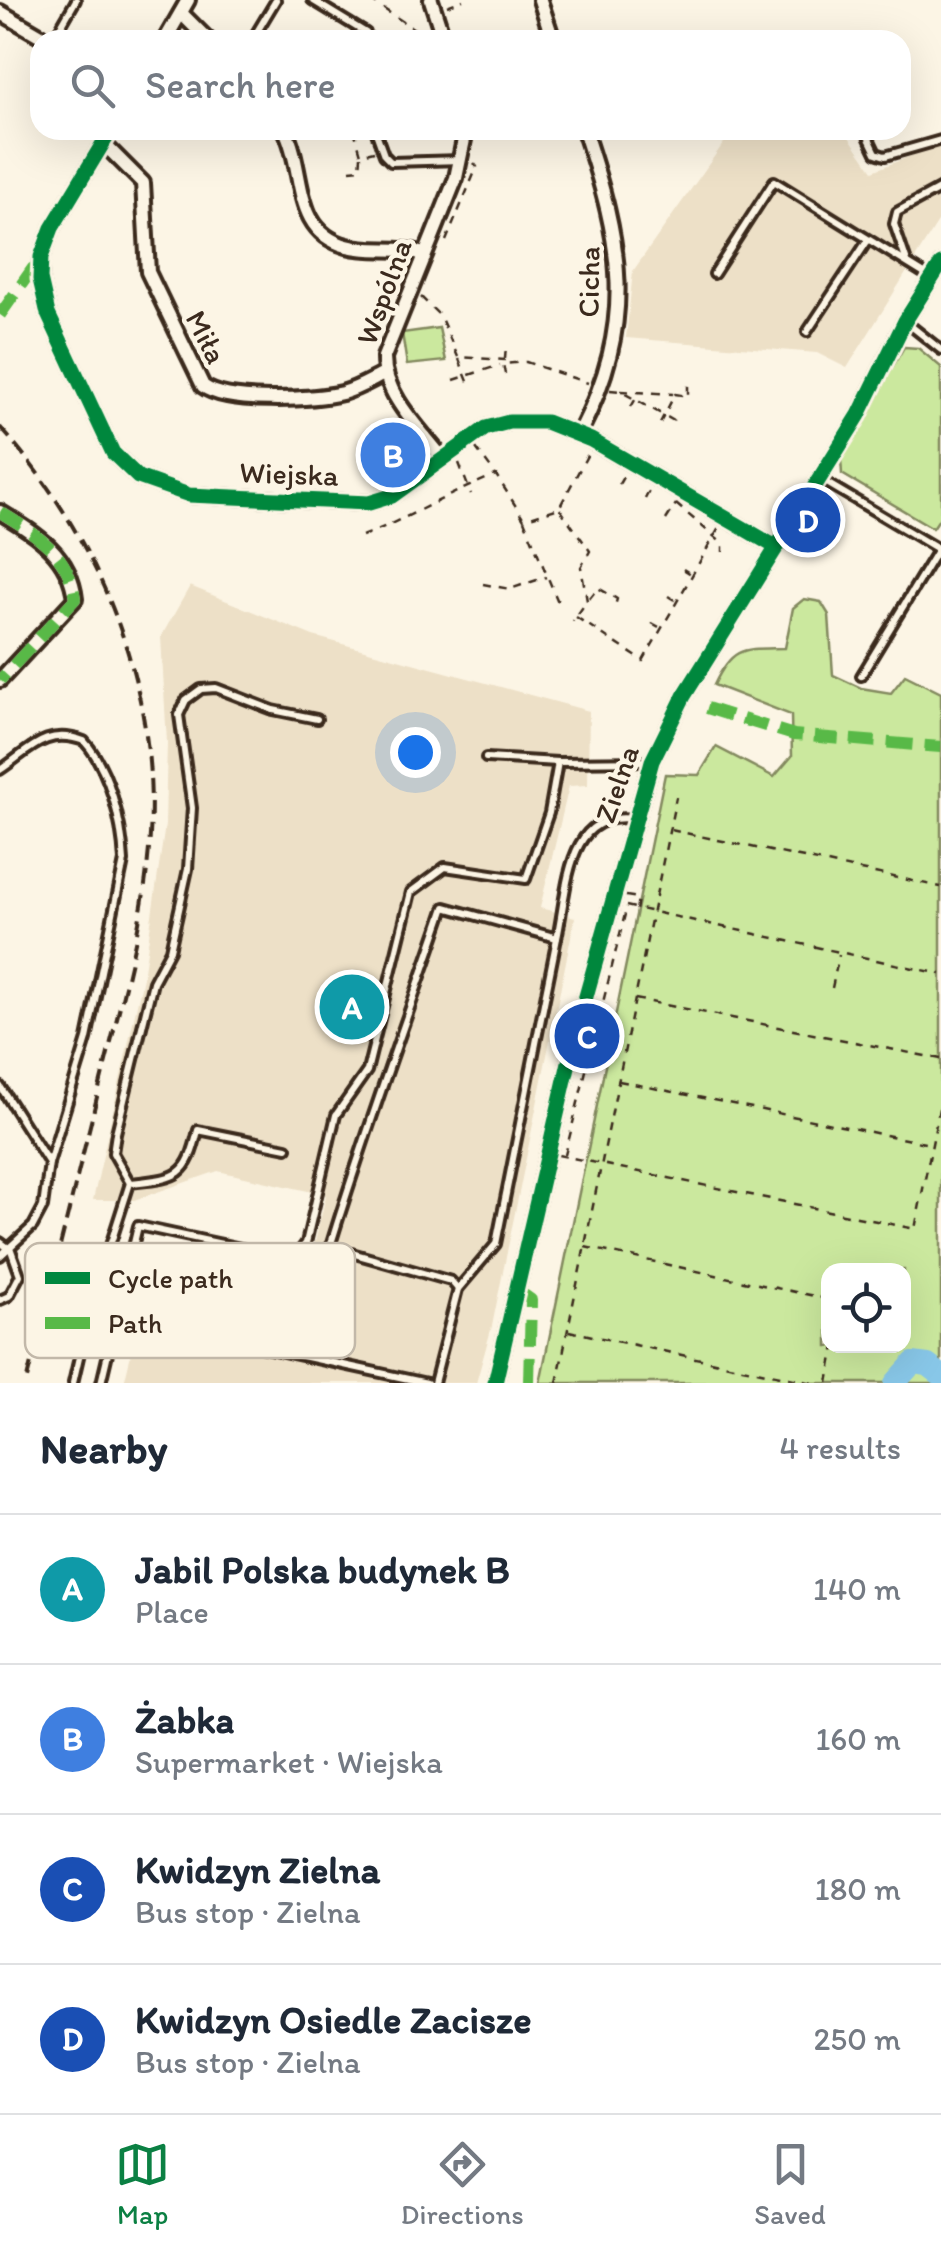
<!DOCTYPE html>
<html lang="en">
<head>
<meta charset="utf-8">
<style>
	body { margin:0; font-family:Itim,sans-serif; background:#f6f6f7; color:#1f2937 }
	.controls { position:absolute; right:30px; bottom:30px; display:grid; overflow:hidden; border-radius:20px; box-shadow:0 10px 40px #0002 }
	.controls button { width:90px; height:90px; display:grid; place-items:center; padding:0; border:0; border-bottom:2px solid #e0e1e3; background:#fff; color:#1f2937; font:50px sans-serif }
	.you { position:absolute; left:415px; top:752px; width:35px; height:35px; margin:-25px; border:8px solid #fff; border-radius:50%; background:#1a73e8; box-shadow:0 0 0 15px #1a73e833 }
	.badge { display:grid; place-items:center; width:65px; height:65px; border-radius:50%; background:#0b8043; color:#fff; font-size:32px; font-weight:700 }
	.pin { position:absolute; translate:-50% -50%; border:5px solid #fff; box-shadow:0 2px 10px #0006 }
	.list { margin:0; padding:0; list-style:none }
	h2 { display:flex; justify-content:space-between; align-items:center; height:130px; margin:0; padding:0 40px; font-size:42px }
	h2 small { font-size:32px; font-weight:400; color:#747a83 }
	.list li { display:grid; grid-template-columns:65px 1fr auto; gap:30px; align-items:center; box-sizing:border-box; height:150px; padding:0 40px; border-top:2px solid #e0e1e3 }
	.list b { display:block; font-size:38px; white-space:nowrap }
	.list p { margin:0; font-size:32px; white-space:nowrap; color:#747a83 }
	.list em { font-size:32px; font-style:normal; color:#747a83 }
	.icon { flex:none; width:55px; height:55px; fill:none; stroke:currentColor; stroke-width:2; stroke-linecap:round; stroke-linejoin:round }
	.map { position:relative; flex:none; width:941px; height:1383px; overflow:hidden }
	.search { position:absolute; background:#fff; box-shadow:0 10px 40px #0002; left:30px; right:30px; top:30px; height:110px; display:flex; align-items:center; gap:25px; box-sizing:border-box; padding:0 35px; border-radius:30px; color:#747a83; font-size:38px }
	.sheet { height:730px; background:#fff }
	nav { display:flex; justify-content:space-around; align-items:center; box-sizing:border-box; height:140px; border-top:2px solid #e0e1e3; background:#fff; font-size:28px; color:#747a83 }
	nav a { display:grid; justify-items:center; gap:5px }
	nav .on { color:#0b8043 }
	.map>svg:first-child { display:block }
	.built { fill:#ede0c7 }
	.green { fill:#cbe89e; stroke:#83895e; stroke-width:2.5; fill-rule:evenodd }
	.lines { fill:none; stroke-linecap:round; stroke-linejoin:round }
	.river { stroke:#88c7e8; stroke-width:22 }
	.service-casing { stroke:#3b2a1e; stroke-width:14 }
	.minor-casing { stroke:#3b2a1e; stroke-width:20 }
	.path { stroke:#3b2a1e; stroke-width:2.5; stroke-dasharray:8 8; stroke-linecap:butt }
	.service { stroke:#fcf5e5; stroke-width:6 }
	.minor { stroke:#fcf5e5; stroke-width:12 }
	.rail { stroke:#3b2a1e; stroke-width:4; stroke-dasharray:15 8; stroke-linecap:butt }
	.quiet { stroke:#58b947; stroke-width:12; stroke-dasharray:25 12; stroke-linecap:butt }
	.cycleway-casing { stroke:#fcf5e5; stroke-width:21 }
	.cycleway { stroke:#00873e; stroke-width:15 }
	.labels { text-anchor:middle; stroke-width:9; stroke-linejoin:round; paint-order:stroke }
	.street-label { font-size:30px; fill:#3b2a1e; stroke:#fcf5e5 }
	.key { fill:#fcf5e5; stroke:#c2b8a9; stroke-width:2.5 }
	.key-label { font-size:28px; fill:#3b2a1e }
</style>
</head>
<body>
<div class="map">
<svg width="941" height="1383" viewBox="0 0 941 1383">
	<rect width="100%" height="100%" fill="#fcf5e5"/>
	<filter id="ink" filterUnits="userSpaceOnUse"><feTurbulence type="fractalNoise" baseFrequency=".01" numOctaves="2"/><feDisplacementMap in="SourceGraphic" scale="20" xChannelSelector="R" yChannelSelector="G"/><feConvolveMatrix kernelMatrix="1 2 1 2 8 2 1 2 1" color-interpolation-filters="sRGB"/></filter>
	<g filter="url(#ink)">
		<g class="built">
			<path d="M733 130H844L873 171 941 144V217L847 368 817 353 626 338 633 271Z"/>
			<path d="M190 586 313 636 589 711 588 785 569 786 540 908 575 917 492 1326 476 1383H124L157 1247 306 1280 326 1195 218 1171 134 1200H93L143 978 165 825 167 743 161 637Z"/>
		</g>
		<g class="green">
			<path d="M439 328 446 361 407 365 402 333Z"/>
			<path d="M904 347 918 348 941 367V516L933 528 842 474 841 459Z"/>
			<path d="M804 599 821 602 829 615 833 675 861 688 891 693 905 675 941 693V1383H540L665 774 699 775 716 747 774 777 792 756 791 715 714 685C733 645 744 649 785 648L793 608ZM828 1270H904V1346H828Z"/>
		</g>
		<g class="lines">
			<path class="river" d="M895 1383 913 1363 928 1365 941 1375"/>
			<g class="service-casing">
				<g id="service">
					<path d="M312 0 366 33 361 40"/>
					<path d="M53 40 76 0"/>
					<path d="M252 40 276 0"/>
					<path d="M375 130 384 155 391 162 462 160"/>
					<path d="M866 132 876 153 885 156 941 140"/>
					<path d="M907 262 894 224 897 212 941 188"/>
					<path d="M714 274 774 181 931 278"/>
					<path d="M906 322 941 350"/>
					<path d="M807 332 868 240"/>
					<path d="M820 479 938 549 861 676"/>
					<path d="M486 758 558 762"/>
					<path d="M0 770C30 750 45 727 84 741 110 769 122 823 124 861L87 1039 49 1163 43 1207 33 1226 0 1256"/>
					<path d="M0 1086 49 1163"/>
					<path d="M130 1183 113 1153 116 1133 153 982 170 950 188 869 192 808 179 715 186 700 201 689 216 688 273 710 317 719"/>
					<path d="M0 1242 11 1250 20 1275 9 1296 0 1300"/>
					<path d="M458 1289 451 1281 330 1247C365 1132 406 1021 445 907L557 938C568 889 566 810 633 819"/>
					<path d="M168 1327 427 1383"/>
					<path d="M73 1383 91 1305 130 1183C177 1178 187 1179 198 1130L287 1148"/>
					<path d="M101 1383 138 1226 283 1257 297 1255 306 1243 336 1115 367 1071 411 892 445 867 526 879 549 813 558 762 650 761"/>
					<path d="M434 1383 458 1289 496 1244 557 938"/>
				</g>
			</g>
			<g class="minor-casing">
				<g id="minor">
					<path d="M431 0 444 40"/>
					<path d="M540 0 553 40"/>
					<path d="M0 12 48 40"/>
					<path d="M181 13 208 40"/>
					<path d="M165 40 188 0"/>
					<path d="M111 130 52 228 41 257 40 279 48 314 113 453 138 477 189 495 369 503 392 496 486 428 509 422H546L591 440 776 547"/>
					<path d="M285 130C306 171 291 231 347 246 373 253 399 246 424 254"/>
					<path d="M103 143 143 183 148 272 203 386C227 404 312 400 342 393 357 389 370 381 384 374"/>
					<path d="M579 434C637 321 622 244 584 130"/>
					<path d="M443 459C421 430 383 395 384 357L456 178 466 130"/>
					<path d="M0 512C36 534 70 554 75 599L0 680"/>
					<path d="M495 1383 576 1032 652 761 684 696 859 415 905 321 941 264"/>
				</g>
			</g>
			<g class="path">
				<path d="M370 0 431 40"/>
				<path d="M447 6 463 0"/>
				<path d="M354 130 361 154 374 151"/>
				<path d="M350 170 360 169 361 156"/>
				<path d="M446 241 477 167 474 163"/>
				<path d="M421 297 440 316 458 357 505 360"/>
				<path d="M459 359 469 384"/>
				<path d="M505 359 506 346"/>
				<path d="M505 374 503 364 526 362 588 383"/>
				<path d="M454 380 500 365"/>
				<path d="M610 390 620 391 674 421"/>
				<path d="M621 391 673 394"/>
				<path d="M631 407 639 393"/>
				<path d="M660 423 675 394 688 396V379"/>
				<path d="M476 448 495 474"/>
				<path d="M459 463 471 494"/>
				<path d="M619 484 626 472"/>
				<path d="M645 499 651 487"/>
				<path d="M676 504 723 544V552"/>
				<path d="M560 509 590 551 581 567 587 601 573 621"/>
				<path d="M524 520 558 602"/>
				<path d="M666 520 676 504"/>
				<path d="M362 536C409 518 449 493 496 475L524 519 559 508 589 452"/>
				<path d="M683 569 691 574"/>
				<path d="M483 584 510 589 546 577"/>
				<path d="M668 596 676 601"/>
				<path d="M589 599 598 588 617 599 615 606"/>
				<path d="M576 617 643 661 719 528"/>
				<path d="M652 623 661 628"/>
				<path d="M671 830 941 887"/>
				<path d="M626 896 638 898 636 911"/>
				<path d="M626 906 941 974"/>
				<path d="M832 988 839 955"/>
				<path d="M635 999 941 1059"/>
				<path d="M619 1081 930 1144"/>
				<path d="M558 1155 915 1229 941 1099"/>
				<path d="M565 1155 626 910"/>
				<path d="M585 1247 828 1299"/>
				<path d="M569 1331 813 1383"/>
				<path d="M557 1383 676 797"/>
				<path d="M828 1383 835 1346"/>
			</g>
			<use href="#service" class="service"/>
			<use href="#minor" class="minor"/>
			<path class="rail" d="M0 427C105 544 165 701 148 859 141 934 119 1008 101 1081 76 1182 51 1282 26 1383"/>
			<g class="quiet">
				<path d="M0 315 33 268H40"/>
				<path d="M0 512C36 534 70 554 75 599L0 680"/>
				<path d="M707 708 794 735 941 747"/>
				<path d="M517 1290 531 1300 529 1383"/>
			</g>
			<g class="cycleway-casing">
				<g id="cycleway">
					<path d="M111 130 52 228 41 257 40 279 48 314 113 453 138 477 189 495 369 503 392 496 486 428 509 422H546L591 440 776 547"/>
					<path d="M495 1383 576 1032 652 761 684 696 859 415 905 321 941 264"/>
				</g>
			</g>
			<use href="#cycleway" class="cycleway"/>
		</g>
	</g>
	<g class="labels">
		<g class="street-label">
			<text transform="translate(589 282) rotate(-89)" y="10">Cicha</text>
			<text transform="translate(384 292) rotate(-70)" y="10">Wspólna</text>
			<text transform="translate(206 337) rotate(63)" y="10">Miła</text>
			<text transform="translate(289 474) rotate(2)" y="10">Wiejska</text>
			<text transform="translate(617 784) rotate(-71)" y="10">Zielna</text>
		</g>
	</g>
	<rect x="25" y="1243" width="330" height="115" rx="15" class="key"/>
	<rect x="45" y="1272" width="45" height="12" fill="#00873e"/>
	<rect x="45" y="1317" width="45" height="12" fill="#58b947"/>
	<g class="key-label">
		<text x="108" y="1288">Cycle path</text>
		<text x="108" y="1333">Path</text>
	</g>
</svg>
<div class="controls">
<button><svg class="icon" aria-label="locate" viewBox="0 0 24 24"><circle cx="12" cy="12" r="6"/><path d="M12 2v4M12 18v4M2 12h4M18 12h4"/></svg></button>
</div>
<div class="you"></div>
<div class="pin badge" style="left:352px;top:1007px;background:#0f9aa8">A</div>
<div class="pin badge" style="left:393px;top:455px;background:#3f7fe0">B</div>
<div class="pin badge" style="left:587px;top:1036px;background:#1a4fb4">C</div>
<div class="pin badge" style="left:808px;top:520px;background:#1a4fb4">D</div>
<div class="search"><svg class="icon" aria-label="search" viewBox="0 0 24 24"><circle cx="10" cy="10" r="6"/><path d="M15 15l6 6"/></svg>Search here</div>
</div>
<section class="sheet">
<h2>Nearby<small>4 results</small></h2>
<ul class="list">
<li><span class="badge" style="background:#0f9aa8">A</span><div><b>Jabil Polska budynek B</b><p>Place</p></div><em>140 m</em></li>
<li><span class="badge" style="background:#3f7fe0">B</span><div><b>Żabka</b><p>Supermarket · Wiejska</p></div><em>160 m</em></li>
<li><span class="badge" style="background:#1a4fb4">C</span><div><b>Kwidzyn Zielna</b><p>Bus stop · Zielna</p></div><em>180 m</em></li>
<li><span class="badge" style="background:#1a4fb4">D</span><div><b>Kwidzyn Osiedle Zacisze</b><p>Bus stop · Zielna</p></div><em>250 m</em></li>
</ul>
</section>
<nav>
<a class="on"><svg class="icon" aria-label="map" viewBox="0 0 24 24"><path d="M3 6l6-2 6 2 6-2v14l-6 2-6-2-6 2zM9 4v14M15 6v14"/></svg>Map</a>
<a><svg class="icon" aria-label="directions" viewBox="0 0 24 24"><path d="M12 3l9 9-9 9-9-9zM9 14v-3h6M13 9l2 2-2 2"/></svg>Directions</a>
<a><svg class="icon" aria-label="saved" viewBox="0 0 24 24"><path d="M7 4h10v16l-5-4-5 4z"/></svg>Saved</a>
</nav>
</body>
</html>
